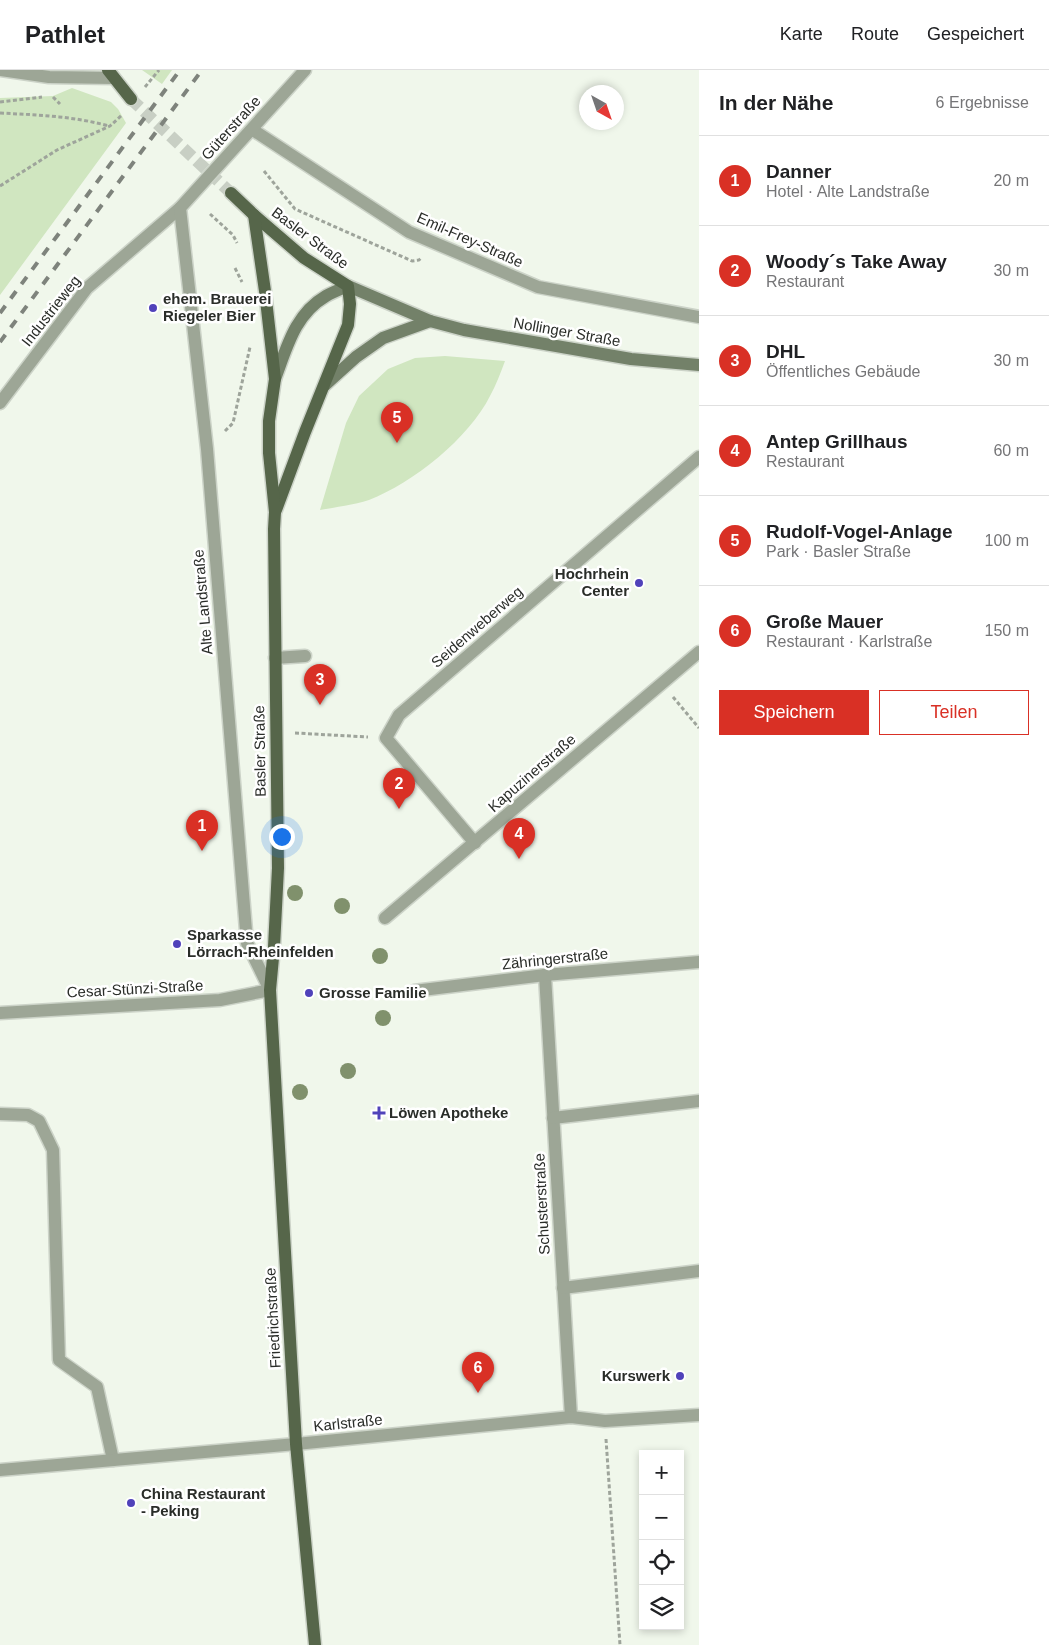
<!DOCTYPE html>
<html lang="de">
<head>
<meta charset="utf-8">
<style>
	body { margin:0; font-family:Helvetica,sans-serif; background:#f6f6f6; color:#202124 }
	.controls { position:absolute; right:15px; bottom:15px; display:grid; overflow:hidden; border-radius:0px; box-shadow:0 2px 8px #0003 }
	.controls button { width:45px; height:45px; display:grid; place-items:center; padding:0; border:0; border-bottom:1px solid #e0e0e0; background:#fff; color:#202124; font:25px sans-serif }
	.compass { position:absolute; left:579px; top:15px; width:45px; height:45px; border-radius:50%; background:#fff; box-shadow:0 2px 8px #0003; rotate:140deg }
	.you { position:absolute; left:281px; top:766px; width:18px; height:18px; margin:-12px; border:4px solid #fff; border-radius:50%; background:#1a73e8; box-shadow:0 0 0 8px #1a73e833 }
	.badge { display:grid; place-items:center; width:32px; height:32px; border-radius:50%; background:#d93025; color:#fff; font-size:16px; font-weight:700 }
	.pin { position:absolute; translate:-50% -41px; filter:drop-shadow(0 1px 2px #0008) }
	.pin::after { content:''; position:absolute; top:26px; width:18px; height:15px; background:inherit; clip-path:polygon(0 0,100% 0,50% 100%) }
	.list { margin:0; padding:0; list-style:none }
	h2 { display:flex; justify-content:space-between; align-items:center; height:65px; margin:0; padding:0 20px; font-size:21px }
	h2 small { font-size:16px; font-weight:400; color:#757577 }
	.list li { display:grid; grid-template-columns:32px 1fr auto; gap:15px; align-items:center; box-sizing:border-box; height:90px; padding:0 20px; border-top:1px solid #e0e0e0 }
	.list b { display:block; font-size:19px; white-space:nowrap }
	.list p { margin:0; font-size:16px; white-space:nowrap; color:#757577 }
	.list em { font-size:16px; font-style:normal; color:#757577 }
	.actions { display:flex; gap:10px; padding:15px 20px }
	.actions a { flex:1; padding:11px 0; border:1px solid #d93025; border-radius:0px; text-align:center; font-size:18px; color:#d93025 }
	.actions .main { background:#d93025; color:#fff }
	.icon { flex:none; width:28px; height:28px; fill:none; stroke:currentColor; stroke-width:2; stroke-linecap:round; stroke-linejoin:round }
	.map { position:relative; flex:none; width:699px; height:1575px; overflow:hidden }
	header { display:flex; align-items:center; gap:30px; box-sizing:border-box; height:70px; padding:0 25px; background:#fff; border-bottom:1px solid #e0e0e0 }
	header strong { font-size:24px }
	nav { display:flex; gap:28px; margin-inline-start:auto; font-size:18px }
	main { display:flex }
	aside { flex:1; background:#fff }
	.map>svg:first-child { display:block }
	.green { fill:#d0e6c0 }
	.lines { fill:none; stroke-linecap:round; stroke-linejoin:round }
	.primary-tunnel { stroke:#c8cfc4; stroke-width:12; stroke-dasharray:12 6; stroke-linecap:butt }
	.lane-casing { stroke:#ccd3c8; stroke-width:15 }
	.street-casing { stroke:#ccd3c8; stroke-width:15 }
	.secondary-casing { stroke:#ccd3c8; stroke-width:15 }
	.primary-casing { stroke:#ccd3c8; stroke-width:15 }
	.path { stroke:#9ea49b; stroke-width:3; stroke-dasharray:4 2.5; stroke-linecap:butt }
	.lane { stroke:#9da696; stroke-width:12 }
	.street { stroke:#9da696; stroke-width:12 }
	.secondary { stroke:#738169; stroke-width:12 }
	.primary { stroke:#56664a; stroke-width:12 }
	.rail { stroke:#7e837c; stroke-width:4; stroke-dasharray:9 9; stroke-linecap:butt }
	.tree { fill:#80916c }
	.poi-dot { fill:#5042ba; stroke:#fff; stroke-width:2 }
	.labels { text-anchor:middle; stroke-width:5; stroke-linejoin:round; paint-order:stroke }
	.street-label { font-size:15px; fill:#2a2d29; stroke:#fff }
	.poi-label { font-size:15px; font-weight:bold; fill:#2a2d29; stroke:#fff; text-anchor:start }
</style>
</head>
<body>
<header>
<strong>Pathlet</strong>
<nav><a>Karte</a><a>Route</a><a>Gespeichert</a></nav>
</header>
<main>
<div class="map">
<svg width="699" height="1575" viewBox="0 0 699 1575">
	<rect width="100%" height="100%" fill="#f0f7eb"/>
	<g class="green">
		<path d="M142 0H172L162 14Z"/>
		<path d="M72 18 111 32 118 39 126 53 0 225V28L53 26Z"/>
		<path d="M445 286 505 291C501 302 496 315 490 326 469 368 413 413 369 430 354 435 336 437 320 440L346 353 359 326 388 299 415 288Z"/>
	</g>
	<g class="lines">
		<path class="primary-tunnel" d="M131 29 231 123"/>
		<g class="lane-casing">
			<g id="lane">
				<path d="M0 333 87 218 180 138"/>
				<path d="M275 588 305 586"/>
				<path d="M0 1044 28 1045 39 1051 53 1080 59 1290 97 1317 113 1390"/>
			</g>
		</g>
		<g class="street-casing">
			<g id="street">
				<path d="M0 0 49 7 114 8"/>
				<path d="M253 60 409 162 538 217 699 247"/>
				<path d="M475 773 386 668 399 645 699 387"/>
				<path d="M385 848 699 582"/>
				<path d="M545 905 571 1347"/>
				<path d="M414 921 545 905 699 892"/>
				<path d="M0 943 220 930 270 920 247 873 207 379 180 138 305 0"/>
				<path d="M553 1048 699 1031"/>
				<path d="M563 1218 699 1201"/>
				<path d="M0 1400 296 1374 571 1347 605 1351 699 1345"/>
			</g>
		</g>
		<g class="secondary-casing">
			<g id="secondary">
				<path d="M275 309C287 277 295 244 326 226 333 222 341 219 348 216L430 251 464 260 631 289 699 295"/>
				<path d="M325 315 356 287 383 268 430 251"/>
			</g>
		</g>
		<g class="primary-casing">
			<g id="primary">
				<path d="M108 0 131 29"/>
				<path d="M231 123 254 145 304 188 348 216 350 234 348 255 305 362 276 440"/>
				<path d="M254 145 265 221 275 309 269 351V383L275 442 274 459 278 798 274 877 270 920 296 1374 315 1575"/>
			</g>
		</g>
		<g class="path">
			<path d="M145 17 159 0"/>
			<path d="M53 27 60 34"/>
			<path d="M0 32 42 27"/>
			<path d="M0 43C37 45 73 46 109 56"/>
			<path d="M264 101 295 139 412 191 419 190 421 188"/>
			<path d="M0 116 57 80 110 56 122 45"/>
			<path d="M210 144 233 165 237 173"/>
			<path d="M235 198 242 212"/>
			<path d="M225 361 233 353 250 277"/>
			<path d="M673 627 699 658"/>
			<path d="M295 663 368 667"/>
			<path d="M606 1369 620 1575"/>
		</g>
		<use href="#lane" class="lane"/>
		<use href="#street" class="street"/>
		<use href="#secondary" class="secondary"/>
		<use href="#primary" class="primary"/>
		<g class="rail">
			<path d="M0 243 180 0"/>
			<path d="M0 272 202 0"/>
		</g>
	</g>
	<g class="tree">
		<circle cx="295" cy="823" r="8"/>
		<circle cx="342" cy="836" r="8"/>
		<circle cx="380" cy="886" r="8"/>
		<circle cx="383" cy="948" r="8"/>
		<circle cx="348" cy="1001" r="8"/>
		<circle cx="300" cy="1022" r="8"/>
	</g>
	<g class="poi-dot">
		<circle cx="153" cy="238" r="5"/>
		<circle cx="639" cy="513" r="5"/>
		<circle cx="177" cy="874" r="5"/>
		<circle cx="309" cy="923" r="5"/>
		<path d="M376.5 1035.5h5v5h5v5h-5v5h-5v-5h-5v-5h5z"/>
		<circle cx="680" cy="1306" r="5"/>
		<circle cx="131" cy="1433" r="5"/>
	</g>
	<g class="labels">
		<g class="street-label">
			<text transform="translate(231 58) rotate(-48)" y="5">Güterstraße</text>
			<text transform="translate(310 168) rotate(37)" y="5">Basler Straße</text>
			<text transform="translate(470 170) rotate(24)" y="5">Emil-Frey-Straße</text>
			<text transform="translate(51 241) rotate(-52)" y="5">Industrieweg</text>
			<text transform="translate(567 262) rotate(10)" y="5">Nollinger Straße</text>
			<text transform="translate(203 532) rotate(-95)" y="5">Alte Landstraße</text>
			<text transform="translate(477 557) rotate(-41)" y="5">Seidenweberweg</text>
			<text transform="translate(260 681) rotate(-91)" y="5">Basler Straße</text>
			<text transform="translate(532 703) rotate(-41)" y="5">Kapuzinerstraße</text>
			<text transform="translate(555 889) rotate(-6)" y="5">Zähringerstraße</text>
			<text transform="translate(135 919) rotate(-3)" y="5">Cesar-Stünzi-Straße</text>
			<text transform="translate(542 1134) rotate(-93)" y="5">Schusterstraße</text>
			<text transform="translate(273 1248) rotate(-93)" y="5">Friedrichstraße</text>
			<text transform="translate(348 1353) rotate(-6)" y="5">Karlstraße</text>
		</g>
		<g class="poi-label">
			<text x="163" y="234">ehem. Brauerei<tspan x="163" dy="17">Riegeler Bier</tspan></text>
			<text x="629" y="509" text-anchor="end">Hochrhein<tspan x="629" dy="17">Center</tspan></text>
			<text x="187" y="870">Sparkasse<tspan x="187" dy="17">Lörrach-Rheinfelden</tspan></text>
			<text x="319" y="928">Grosse Familie</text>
			<text x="389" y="1048">Löwen Apotheke</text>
			<text x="670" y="1311" text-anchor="end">Kurswerk</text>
			<text x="141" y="1429">China Restaurant<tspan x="141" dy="17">- Peking</tspan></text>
		</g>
	</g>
</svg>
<div class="controls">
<button>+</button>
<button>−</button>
<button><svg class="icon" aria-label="locate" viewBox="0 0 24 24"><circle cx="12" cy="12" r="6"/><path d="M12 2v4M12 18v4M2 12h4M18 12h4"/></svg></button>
<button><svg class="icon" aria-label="layers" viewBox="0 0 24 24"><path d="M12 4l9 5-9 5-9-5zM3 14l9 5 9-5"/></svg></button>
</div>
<svg class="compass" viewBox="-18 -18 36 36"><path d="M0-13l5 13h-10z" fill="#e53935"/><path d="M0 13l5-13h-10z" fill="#757577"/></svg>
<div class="you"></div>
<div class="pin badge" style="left:202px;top:781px">1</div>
<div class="pin badge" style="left:399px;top:739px">2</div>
<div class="pin badge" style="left:320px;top:635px">3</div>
<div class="pin badge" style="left:519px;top:789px">4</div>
<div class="pin badge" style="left:397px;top:373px">5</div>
<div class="pin badge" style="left:478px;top:1323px">6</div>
</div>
<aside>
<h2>In der Nähe<small>6 Ergebnisse</small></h2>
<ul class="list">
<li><span class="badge">1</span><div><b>Danner</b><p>Hotel · Alte Landstraße</p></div><em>20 m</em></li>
<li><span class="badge">2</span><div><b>Woody´s Take Away</b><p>Restaurant</p></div><em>30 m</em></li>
<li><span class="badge">3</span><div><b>DHL</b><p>Öffentliches Gebäude</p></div><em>30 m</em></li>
<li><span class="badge">4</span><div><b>Antep Grillhaus</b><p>Restaurant</p></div><em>60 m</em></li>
<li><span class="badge">5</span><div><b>Rudolf-Vogel-Anlage</b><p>Park · Basler Straße</p></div><em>100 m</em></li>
<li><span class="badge">6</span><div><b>Große Mauer</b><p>Restaurant · Karlstraße</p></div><em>150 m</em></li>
</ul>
<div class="actions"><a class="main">Speichern</a><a>Teilen</a></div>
</aside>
</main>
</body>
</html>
